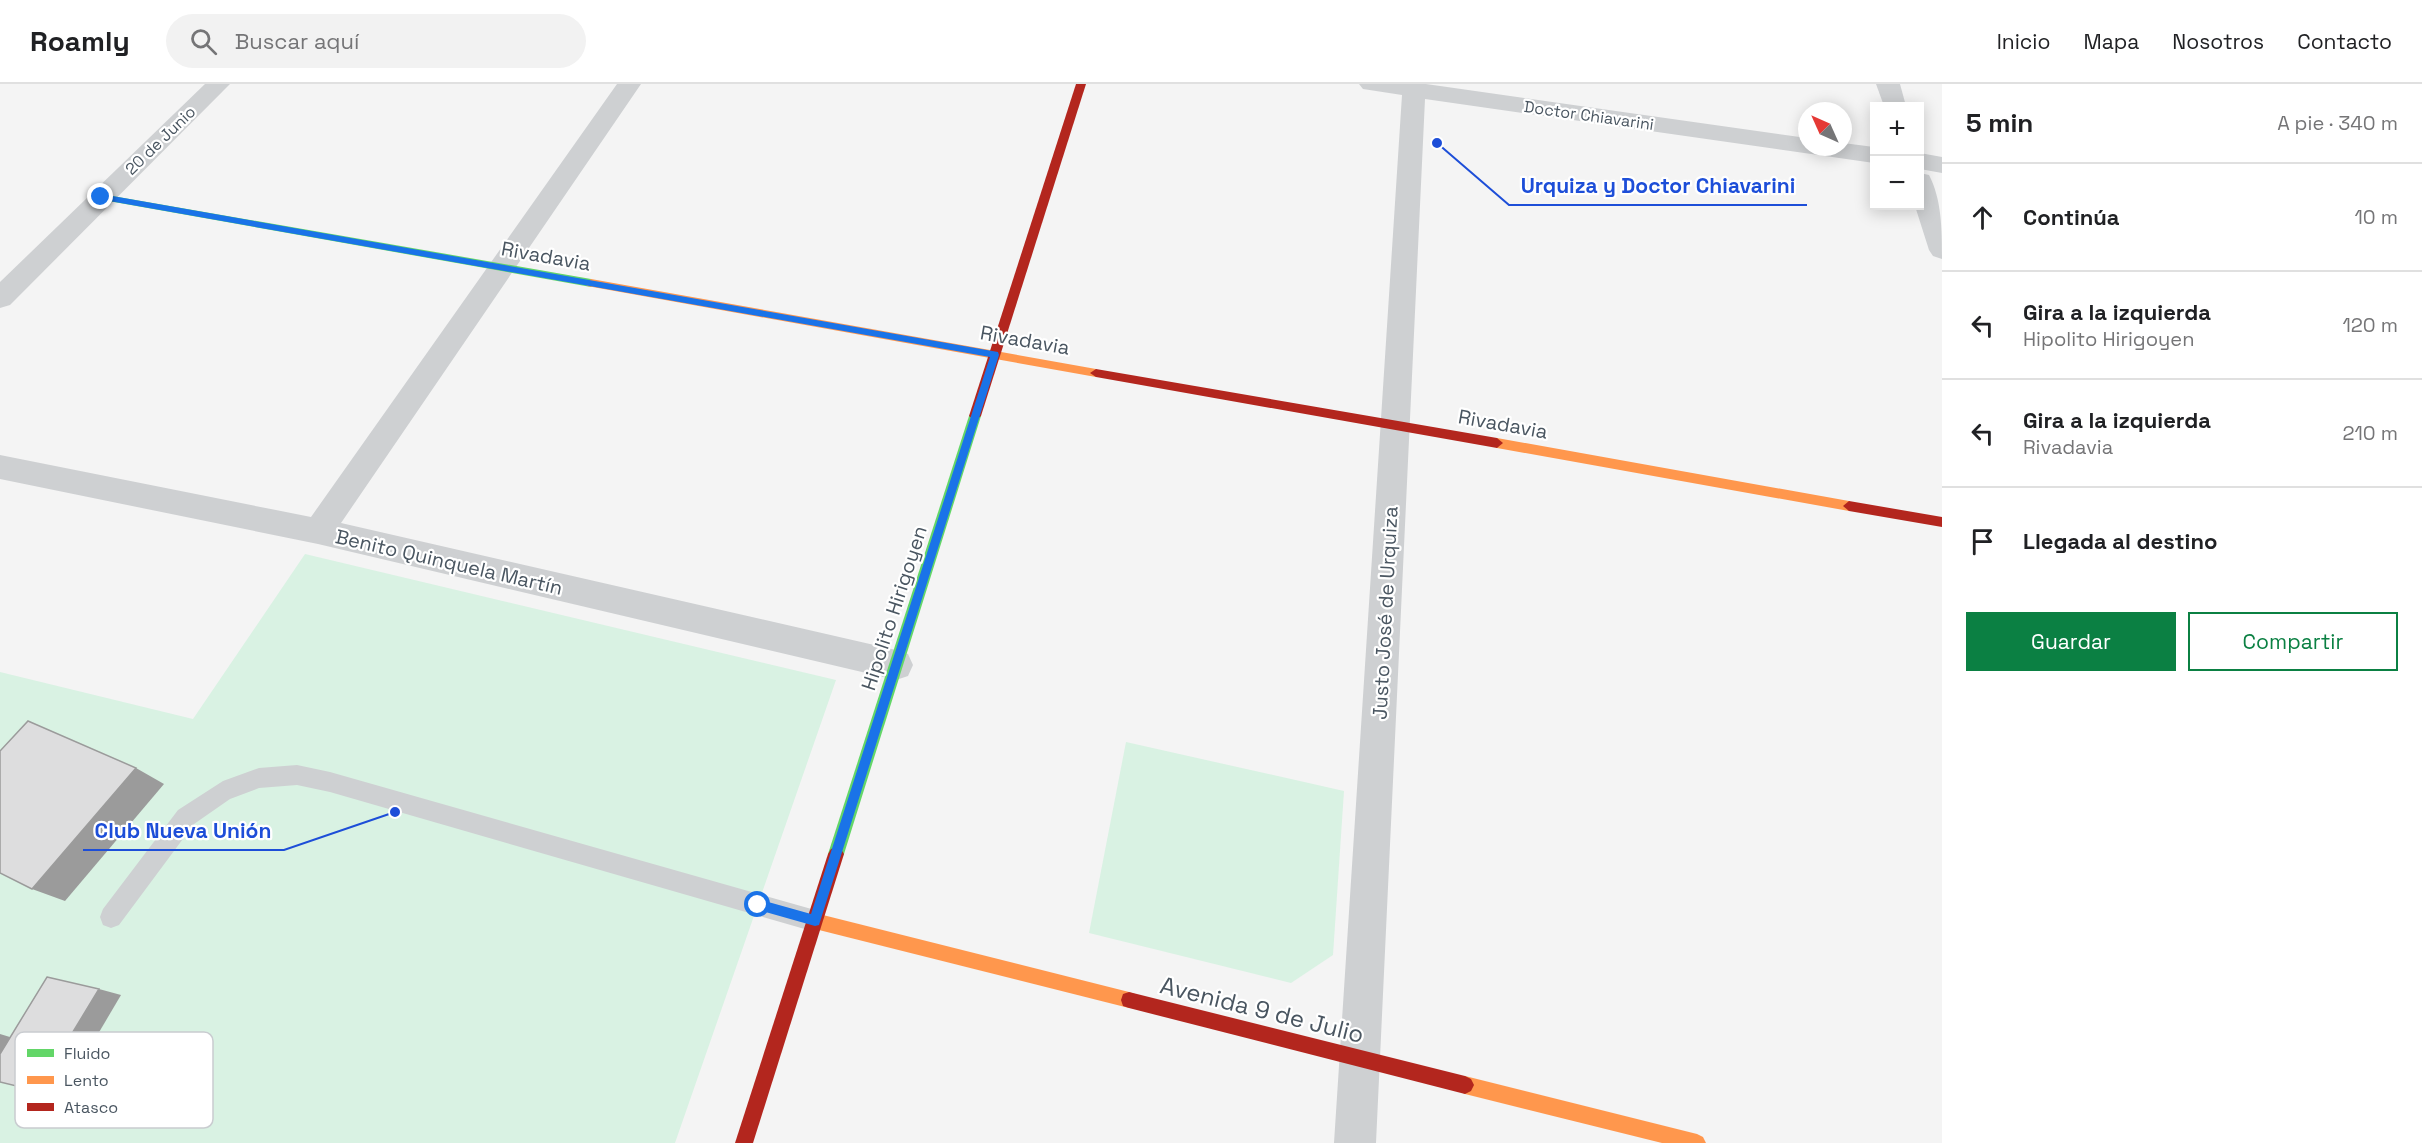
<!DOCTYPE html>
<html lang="es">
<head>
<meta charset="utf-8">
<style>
	body { margin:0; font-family:"Space Grotesk",sans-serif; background:#f2f2f2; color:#202124 }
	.controls { position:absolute; right:18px; top:18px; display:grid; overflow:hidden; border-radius:0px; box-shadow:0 3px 15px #0003 }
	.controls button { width:54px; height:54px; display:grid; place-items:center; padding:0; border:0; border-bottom:2px solid #e0e0e0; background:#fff; color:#202124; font:30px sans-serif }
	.compass { position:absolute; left:1798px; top:18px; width:54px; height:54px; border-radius:50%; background:#fff; box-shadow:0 3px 15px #0003; rotate:315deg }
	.stop { position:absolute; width:18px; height:18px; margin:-14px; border:4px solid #1a73e8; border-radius:50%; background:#fff }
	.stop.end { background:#1a73e8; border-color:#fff; box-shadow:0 2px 6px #0008 }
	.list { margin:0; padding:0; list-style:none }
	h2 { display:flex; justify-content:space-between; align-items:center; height:78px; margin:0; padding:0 24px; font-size:26px }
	h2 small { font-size:20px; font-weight:400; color:#757577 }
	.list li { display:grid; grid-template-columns:39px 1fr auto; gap:18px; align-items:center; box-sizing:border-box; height:108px; padding:0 24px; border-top:2px solid #e0e0e0 }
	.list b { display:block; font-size:22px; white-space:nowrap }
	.list p { margin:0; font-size:20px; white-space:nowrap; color:#757577 }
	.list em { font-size:20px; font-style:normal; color:#757577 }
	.actions { display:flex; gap:12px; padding:18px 24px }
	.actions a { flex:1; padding:14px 0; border:2px solid #0b8043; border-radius:0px; text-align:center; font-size:21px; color:#0b8043 }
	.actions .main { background:#0b8043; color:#fff }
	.icon { flex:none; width:33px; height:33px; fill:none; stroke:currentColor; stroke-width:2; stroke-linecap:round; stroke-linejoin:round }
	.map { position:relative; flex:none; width:1942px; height:1059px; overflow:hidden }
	header { display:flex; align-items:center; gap:36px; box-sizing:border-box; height:84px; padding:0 30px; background:#fff; border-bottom:2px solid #e0e0e0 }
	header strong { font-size:28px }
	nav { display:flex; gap:33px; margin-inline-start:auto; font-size:21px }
	.search { width:420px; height:54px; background:#f2f2f2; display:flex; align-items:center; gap:15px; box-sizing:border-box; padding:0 21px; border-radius:33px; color:#757577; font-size:22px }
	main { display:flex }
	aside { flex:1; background:#fff }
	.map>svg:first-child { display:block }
	.green { fill:#d9f2e3 }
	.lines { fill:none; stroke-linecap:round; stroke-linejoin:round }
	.lane { fill:#ced0d2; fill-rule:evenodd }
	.street { fill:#ced0d2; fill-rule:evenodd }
	.fast { fill:#63d668; fill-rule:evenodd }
	.slow { fill:#ff974d; fill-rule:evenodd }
	.jam { fill:#b3261e; fill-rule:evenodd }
	.shaded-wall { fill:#9b9b9b }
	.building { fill:#ddddde; stroke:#9b9b9b; stroke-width:1.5 }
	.route { fill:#1a73e8 }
	.labels { text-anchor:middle; stroke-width:4.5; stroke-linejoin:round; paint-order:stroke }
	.far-street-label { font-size:16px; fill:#4a5661; stroke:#fff }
	.street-label { font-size:20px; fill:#4a5661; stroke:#fff }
	.near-street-label { font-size:24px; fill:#4a5661; stroke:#fff }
	.key { fill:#fff; stroke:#c9ccd0; stroke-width:1.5 }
	.key-label { font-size:16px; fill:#4a5661 }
	.leader { fill:none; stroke:#1d4ed8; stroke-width:2 }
	.callout-dot { fill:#1d4ed8; stroke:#fff; stroke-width:2 }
	.callout-label { font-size:21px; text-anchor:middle; font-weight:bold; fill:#1d4ed8; stroke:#fff; stroke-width:4.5; stroke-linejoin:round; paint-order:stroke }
</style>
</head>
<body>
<header>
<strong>Roamly</strong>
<div class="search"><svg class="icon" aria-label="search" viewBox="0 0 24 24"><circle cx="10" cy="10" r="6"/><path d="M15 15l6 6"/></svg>Buscar aquí</div>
<nav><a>Inicio</a><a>Mapa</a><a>Nosotros</a><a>Contacto</a></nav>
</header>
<main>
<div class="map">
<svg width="1942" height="1059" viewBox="0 0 1942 1059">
	<rect width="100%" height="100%" fill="#f4f4f4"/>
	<g class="green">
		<path d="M305 470 836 596 675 1059H0V588L193 635Z"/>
		<path d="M1126 658 1344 707 1333 871 1291 899 1089 849Z"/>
	</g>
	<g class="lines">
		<path class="lane" d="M297 681 330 688 815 826 823 829 826 837 823 845 815 848 330 708 297 701 259 704 230 715 194 740 119 841 111 844 103 841 100 833 103 825 178 726 223 697 259 684Z"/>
		<g class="street">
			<path d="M205 0H230L10 221 0 224V198Z"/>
			<path d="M617 0H641L341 439 896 566 908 570 913 581 908 592 896 596 318 460 0 395V371L311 433Z"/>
			<path d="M1359 0H1426L1807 54V63H1843V59L1874 63V79L1425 15 1376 1059H1334L1402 11 1363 5Z"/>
			<path d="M1876 0H1900L1906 22H1884Z"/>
			<path d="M1920 69 1942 73V89L1920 85Z"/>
			<path d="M1920 89 1929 91C1942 116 1942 146 1942 175L1933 172 1929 166 1915 122H1920Z"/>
		</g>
		<g class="fast">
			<path d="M101 110 591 195 596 199 591 203 97 115 96 113Z"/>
			<path d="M975 327 981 332 844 770 841 775 836 777 831 775 828 770 969 332Z"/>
		</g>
		<g class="slow">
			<path d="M591 195 1096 285 1102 289 1096 293 587 202 586 199Z"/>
			<path d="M1497 354 1849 417 1855 422 1849 427 1497 364 1491 359Z"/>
			<path d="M815 829 1129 908 1135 910 1137 916 1135 922 1129 924 815 845 809 843 807 837 809 831Z"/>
			<path d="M1465 992 1697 1050 1703 1053 1706 1059H1662L1465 1010 1459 1007 1456 1001 1459 995Z"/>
		</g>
		<g class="jam">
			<path d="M1076 0H1086L981 332 975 337 969 332Z"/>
			<path d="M1096 285 1497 354 1503 359 1497 364 1096 293 1090 289Z"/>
			<path d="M1849 417 1942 433V443L1849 427 1843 422Z"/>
			<path d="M836 763 841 765 844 770 753 1059H735L828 770 831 765Z"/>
			<path d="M1129 908 1465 992 1471 995 1474 1001 1471 1007 1465 1010 1129 924 1123 922 1121 916 1123 910Z"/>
		</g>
	</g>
	<g class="shaded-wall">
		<path d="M136 684 164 700 65 817 32 805Z"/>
		<path d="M99 905 121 911 62 1011 37 1007Z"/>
		<path d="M0 950 23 957 0 991Z"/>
	</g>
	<g class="building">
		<path d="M28 637 136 684 32 805 0 789V667Z"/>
		<path d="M47 893 99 905 37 1007 0 998V970Z"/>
	</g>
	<path class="route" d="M101 110 998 268 999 271 819 841 815 842 758 826 752 821 758 815 811 830 990 273 98 115V111Z"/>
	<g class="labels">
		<g class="far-street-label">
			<text transform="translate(1589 31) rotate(8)" y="6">Doctor Chiavarini</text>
			<text transform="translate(160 56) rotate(-44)" y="6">20 de Junio</text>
		</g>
		<g class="street-label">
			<text transform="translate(546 172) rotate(10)" y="7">Rivadavia</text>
			<text transform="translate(1025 256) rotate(10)" y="7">Rivadavia</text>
			<text transform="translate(1503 340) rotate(10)" y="7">Rivadavia</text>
			<text transform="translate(449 478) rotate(13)" y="7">Benito Quinquela Martín</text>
			<text transform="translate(894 524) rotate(-72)" y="7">Hipolito Hirigoyen</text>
			<text transform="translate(1385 529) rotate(-87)" y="7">Justo José de Urquiza</text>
		</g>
		<g class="near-street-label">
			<text transform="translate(1262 926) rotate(14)" y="8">Avenida 9 de Julio</text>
		</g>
	</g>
	<rect x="15" y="948" width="198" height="96" rx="9" class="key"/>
	<rect x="27" y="965" width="27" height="8" fill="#63d668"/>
	<rect x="27" y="992" width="27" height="8" fill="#ff974d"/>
	<rect x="27" y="1019" width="27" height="8" fill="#b3261e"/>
	<g class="key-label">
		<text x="64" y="975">Fluido</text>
		<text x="64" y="1002">Lento</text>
		<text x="64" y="1029">Atasco</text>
	</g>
	<path class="leader" d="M1437 59L1509 121H1807M395 728L284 766H83"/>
	<g class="callout-dot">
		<circle cx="1437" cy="59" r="6"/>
		<circle cx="395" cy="728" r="6"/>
	</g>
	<g class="callout-label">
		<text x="1658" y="109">Urquiza y Doctor Chiavarini</text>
		<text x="183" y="754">Club Nueva Unión</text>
	</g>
</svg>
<div class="controls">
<button>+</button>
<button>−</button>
</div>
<svg class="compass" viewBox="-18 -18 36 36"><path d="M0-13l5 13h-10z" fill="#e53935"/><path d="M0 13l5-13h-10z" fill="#757577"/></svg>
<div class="stop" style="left:758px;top:821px"></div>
<div class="stop end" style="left:101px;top:113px"></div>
</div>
<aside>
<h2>5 min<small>A pie · 340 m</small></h2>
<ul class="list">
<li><svg class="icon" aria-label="ahead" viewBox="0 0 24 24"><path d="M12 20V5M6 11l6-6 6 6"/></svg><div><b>Continúa</b></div><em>10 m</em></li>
<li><svg class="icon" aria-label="left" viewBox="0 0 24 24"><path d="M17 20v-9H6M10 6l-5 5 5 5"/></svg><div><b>Gira a la izquierda</b><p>Hipolito Hirigoyen</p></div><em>120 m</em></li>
<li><svg class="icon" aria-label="left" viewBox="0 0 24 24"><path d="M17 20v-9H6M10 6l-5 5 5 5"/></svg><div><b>Gira a la izquierda</b><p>Rivadavia</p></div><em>210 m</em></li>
<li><svg class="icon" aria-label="arrive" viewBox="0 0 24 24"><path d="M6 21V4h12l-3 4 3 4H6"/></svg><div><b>Llegada al destino</b></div></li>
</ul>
<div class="actions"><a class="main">Guardar</a><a>Compartir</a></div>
</aside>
</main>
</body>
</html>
